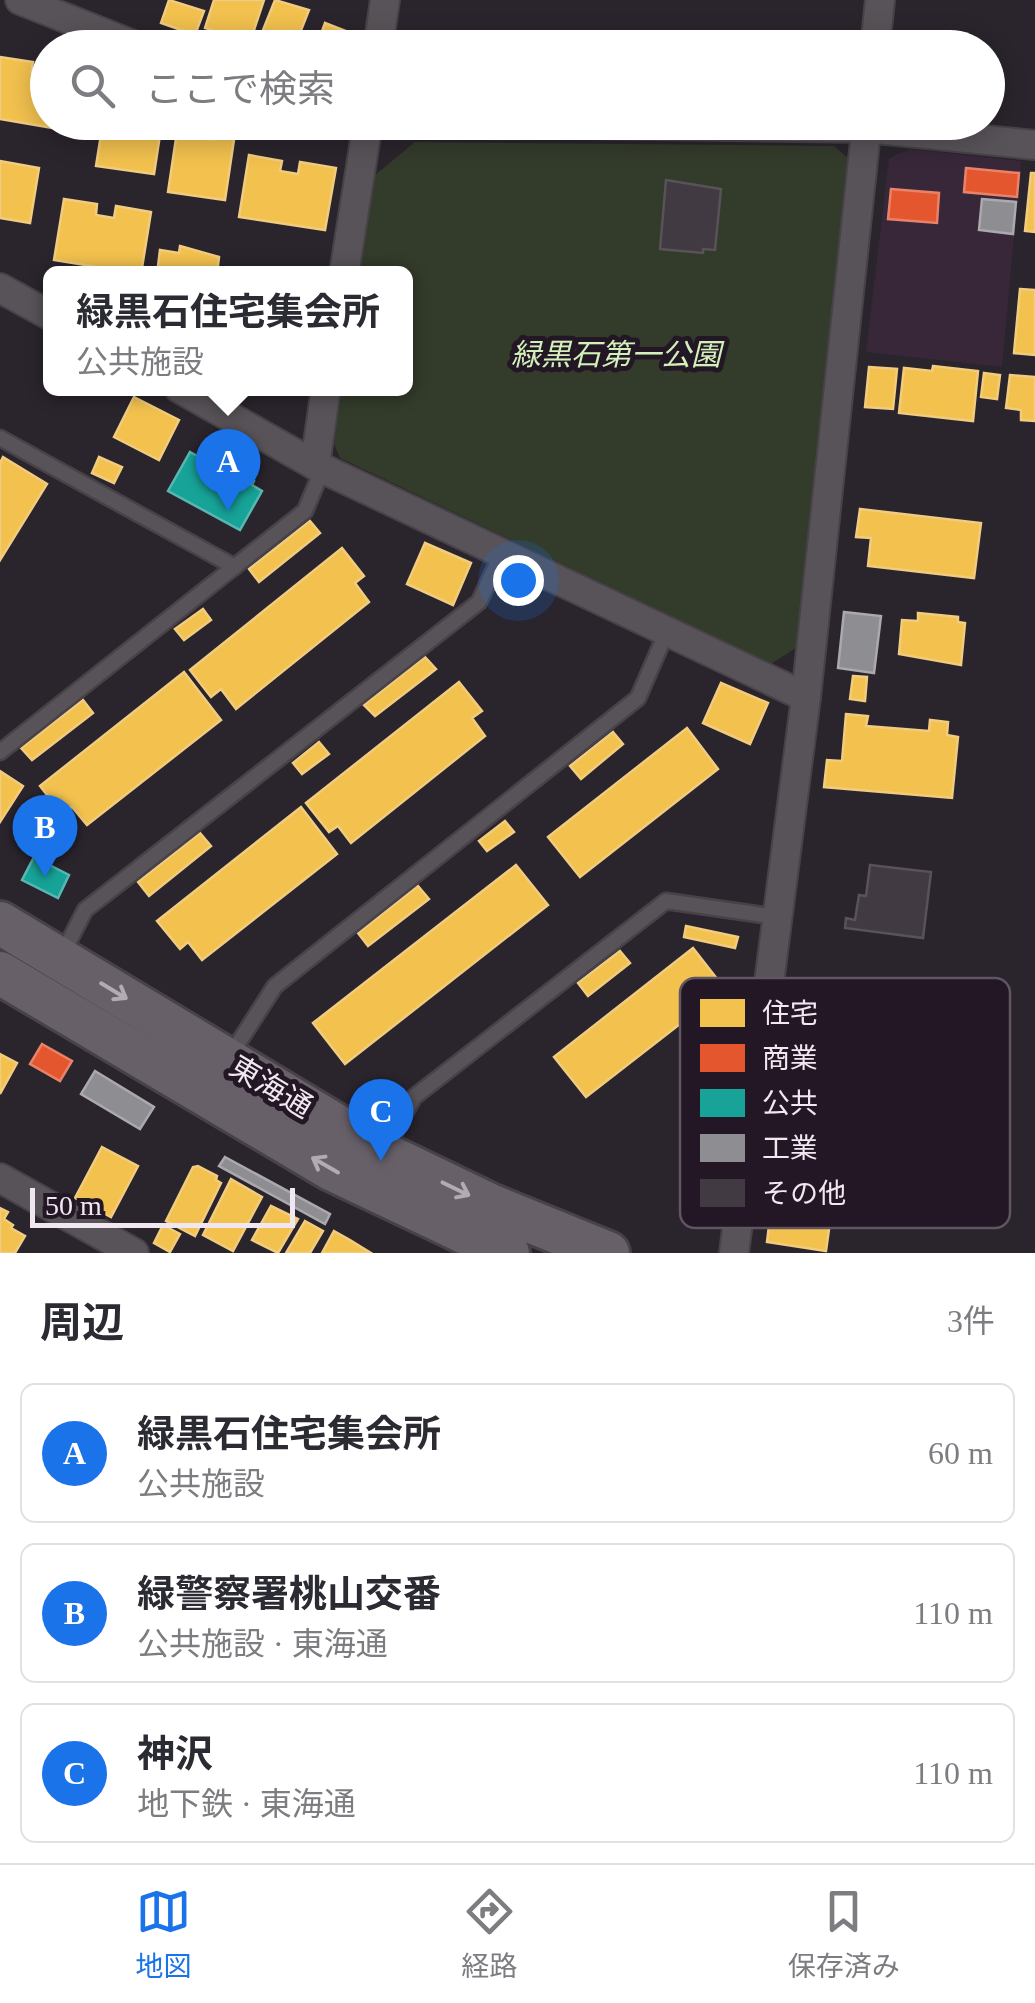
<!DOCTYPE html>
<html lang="ja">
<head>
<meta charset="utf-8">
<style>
	body { margin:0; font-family:"Times New Roman","Noto Sans JP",serif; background:#f7f7f7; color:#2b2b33 }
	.scale { position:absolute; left:30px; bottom:25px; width:265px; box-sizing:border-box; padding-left:10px; border:5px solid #f0e7f1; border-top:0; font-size:28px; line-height:35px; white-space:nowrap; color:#f0e7f1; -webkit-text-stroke:8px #231725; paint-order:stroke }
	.you { position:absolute; left:518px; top:580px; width:35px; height:35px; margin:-25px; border:8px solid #fff; border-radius:50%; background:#1a73e8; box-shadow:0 0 0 15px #1a73e833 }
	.badge { display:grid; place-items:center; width:65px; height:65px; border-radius:50%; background:#1a73e8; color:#fff; font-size:32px; font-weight:700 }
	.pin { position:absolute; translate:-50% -82px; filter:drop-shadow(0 2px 5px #0008) }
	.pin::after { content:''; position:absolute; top:52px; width:35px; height:30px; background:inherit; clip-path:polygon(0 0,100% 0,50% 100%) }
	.popup { position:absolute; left:43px; top:266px; width:370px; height:130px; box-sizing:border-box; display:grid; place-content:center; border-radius:15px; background:#fff; filter:drop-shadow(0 2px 8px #0005); font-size:32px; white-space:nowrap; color:#7c7c81 }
	.popup b { font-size:38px; color:#2b2b33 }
	.popup::after { content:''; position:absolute; left:50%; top:100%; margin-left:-20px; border:20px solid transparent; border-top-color:#fff }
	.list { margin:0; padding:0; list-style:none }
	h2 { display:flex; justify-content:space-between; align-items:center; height:130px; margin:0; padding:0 40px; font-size:42px }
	h2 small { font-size:32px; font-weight:400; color:#7c7c81 }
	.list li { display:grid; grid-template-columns:65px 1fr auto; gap:30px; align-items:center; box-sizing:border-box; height:140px; margin:0 20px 20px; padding:0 20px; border:2px solid #e1e1e2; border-radius:15px }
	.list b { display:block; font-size:38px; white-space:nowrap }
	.list p { margin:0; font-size:32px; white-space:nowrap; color:#7c7c81 }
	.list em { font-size:32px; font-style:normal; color:#7c7c81 }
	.icon { flex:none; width:55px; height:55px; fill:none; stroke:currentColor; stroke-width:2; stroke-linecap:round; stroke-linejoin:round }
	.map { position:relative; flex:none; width:1035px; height:1253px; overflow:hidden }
	.search { position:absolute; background:#fff; box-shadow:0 5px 25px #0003; left:30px; right:30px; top:30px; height:110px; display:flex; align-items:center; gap:25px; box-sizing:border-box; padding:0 35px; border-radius:55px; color:#7c7c81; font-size:38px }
	.sheet { height:610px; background:#fff }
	nav { display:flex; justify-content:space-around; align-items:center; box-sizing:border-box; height:140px; border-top:2px solid #e1e1e2; background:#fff; font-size:28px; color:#7c7c81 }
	nav a { display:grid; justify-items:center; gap:5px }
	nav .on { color:#1a73e8 }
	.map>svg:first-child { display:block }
	.built { fill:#372739 }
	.green { fill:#333b2b }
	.homes { fill:#f2c14e; stroke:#f1cc7f; stroke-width:2.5 }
	.shops { fill:#e4572e; stroke:#e88268; stroke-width:2.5 }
	.public { fill:#17a398; stroke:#58b7b3; stroke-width:2.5 }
	.industry { fill:#8d8d92; stroke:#aba8ae; stroke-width:2.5 }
	.building { fill:#413a42; stroke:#585259; stroke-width:2.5 }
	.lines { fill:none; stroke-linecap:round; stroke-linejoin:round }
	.lane-casing { stroke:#474148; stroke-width:19 }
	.street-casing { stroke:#474148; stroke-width:32 }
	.primary-casing { stroke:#474148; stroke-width:48 }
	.lane { stroke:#585358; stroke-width:14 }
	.street { stroke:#585358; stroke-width:28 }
	.primary { stroke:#676069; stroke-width:42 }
	.oneway { stroke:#b2aab4 }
	.labels { text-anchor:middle; stroke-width:10; stroke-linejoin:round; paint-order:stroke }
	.park-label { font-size:30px; font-style:italic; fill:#d2f0b9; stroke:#231725 }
	.street-label { font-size:30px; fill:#f0e7f1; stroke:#231725 }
	.key { fill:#231725; stroke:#605562; stroke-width:2.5 }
	.key-label { font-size:28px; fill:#f0e7f1 }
</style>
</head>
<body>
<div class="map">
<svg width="1035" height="1253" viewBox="0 0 1035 1253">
	<rect width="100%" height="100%" fill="#2a242c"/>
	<path class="built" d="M910 149 1021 161 1002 367 866 352 889 158Z"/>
	<path class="green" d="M415 142 834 146 848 158 796 648 771 664 340 458 334 444 342 389 406 388V274L360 273 374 176Z"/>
	<g class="homes">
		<path d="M169 0 204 11 195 35 161 23Z"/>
		<path d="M214 0H264L250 42 205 28Z"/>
		<path d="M275 0 309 10 294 48 259 40Z"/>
		<path d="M325 23 361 37 357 48H316Z"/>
		<path d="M0 57 33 62 31 72 48 74V122H78L76 132 0 119Z"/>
		<path d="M103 122H162L154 174 96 166Z"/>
		<path d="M178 125 197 128 196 138 214 140 216 130 235 133 225 200 168 192Z"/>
		<path d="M249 155 282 161 280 171 298 174 300 162 336 168 325 230 239 217Z"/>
		<path d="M0 161 39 168 30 223 0 218Z"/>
		<path d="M1031 173H1035V232L1025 231Z"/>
		<path d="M64 199 97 204 96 215 114 218 116 206 151 212 141 274 54 260Z"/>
		<path d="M180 246 219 257 217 274H157L160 250 179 253Z"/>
		<path d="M1020 289 1035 290V355L1014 353Z"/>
		<path d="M933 366 978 371 973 421 899 413 904 368 932 371Z"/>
		<path d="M869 367 897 369 893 409 865 407Z"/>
		<path d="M984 373 1000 375 997 399 981 397Z"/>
		<path d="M1010 375 1035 377V421L1021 420V410L1006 408Z"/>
		<path d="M134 397 179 420 159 460 114 437Z"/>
		<path d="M3 457 47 484 0 560V463Z"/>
		<path d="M99 457 122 467 114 483 92 473Z"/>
		<path d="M860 509 981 523 974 578 868 566 871 538 856 537Z"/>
		<path d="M310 521 320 533 259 582 249 569Z"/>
		<path d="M425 543 471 563 453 605 407 584Z"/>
		<path d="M342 548 364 576 355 583 369 602 236 709 221 689 211 697 190 670Z"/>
		<path d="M203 609 211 620 184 640 175 629Z"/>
		<path d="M918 613 958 617V622L965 623 961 665 899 654 902 620 918 621Z"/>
		<path d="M425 657 436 669 375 716 364 705Z"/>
		<path d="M184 672 221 720 87 825 72 807 62 814 40 786Z"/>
		<path d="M853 676 867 677 865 701 850 699Z"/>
		<path d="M459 682 482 711 472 718 485 736 351 843 338 826 329 832 306 803Z"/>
		<path d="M721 683 768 703 750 744 703 723Z"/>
		<path d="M83 700 93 713 32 760 21 748Z"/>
		<path d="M846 714 868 716 866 726 929 731 930 720 948 722 947 735 958 737 952 798 824 787 827 760 842 761Z"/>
		<path d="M687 728 718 769 580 877 548 837Z"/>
		<path d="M613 732 623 744 581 779 570 766Z"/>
		<path d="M319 742 329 754 302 774 293 763Z"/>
		<path d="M0 771 23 786 0 822Z"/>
		<path d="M301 807 337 854 202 960 188 942 180 949 157 921Z"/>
		<path d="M505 821 514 832 487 851 479 841Z"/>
		<path d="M200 833 211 846 149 896 138 882Z"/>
		<path d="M516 865 548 905 345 1064 313 1023Z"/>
		<path d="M418 886 429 899 368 946 358 933Z"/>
		<path d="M686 926 738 937 735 948 684 937Z"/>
		<path d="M693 948 725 989 586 1097 554 1057Z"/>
		<path d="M620 951 630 963 588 996 578 983Z"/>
		<path d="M0 1054 17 1063 0 1094Z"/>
		<path d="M102 1147 138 1166 111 1217 75 1198Z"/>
		<path d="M198 1166 217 1176 216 1180 221 1183 195 1236 166 1221 193 1167Z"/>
		<path d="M775 1177 811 1181 810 1190 834 1193 826 1251 767 1242Z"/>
		<path d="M231 1179 262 1197 233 1251 203 1235Z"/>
		<path d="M271 1206 298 1219 278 1253 252 1240Z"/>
		<path d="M0 1208 8 1212 4 1219 13 1225 11 1228 25 1236 15 1253H0Z"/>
		<path d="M305 1221 323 1231 310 1253H286Z"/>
		<path d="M163 1225 180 1234 170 1252 154 1243Z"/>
		<path d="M334 1231 350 1240 371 1253H322Z"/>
	</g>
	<g class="shops">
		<path d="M966 168 1019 173 1017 197 964 192Z"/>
		<path d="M891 189 939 193 937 223 888 219Z"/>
		<path d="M42 1044 72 1061 60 1081 30 1064Z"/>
	</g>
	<g class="public">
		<path d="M190 452 223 470 226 465 254 481 252 485 262 491 240 530 168 491Z"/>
		<path d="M34 857 69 875 58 898 22 880Z"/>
	</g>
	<g class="industry">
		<path d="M982 199 1016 202 1013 234 979 230Z"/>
		<path d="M844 612 881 616 874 673 838 668Z"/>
		<path d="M95 1071 154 1107 140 1129 81 1094Z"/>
		<path d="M225 1157 330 1214 325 1224 219 1166Z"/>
	</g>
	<g class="building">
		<path d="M666 180 721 189 715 250 703 249V253L660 249Z"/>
		<path d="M870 865 931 872 923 938 845 928 846 918 855 920 859 895 866 896Z"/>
	</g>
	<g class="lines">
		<g class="lane-casing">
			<g id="lane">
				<path d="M0 438 235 567"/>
				<path d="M0 752 305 511 323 468"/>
				<path d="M62 955 85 910 479 602 502 553"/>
				<path d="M230 1056 275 986 638 698 667 631"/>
				<path d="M386 1148 414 1097 666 901 777 917"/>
			</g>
		</g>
		<g class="street-casing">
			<g id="street">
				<path d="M20 0 141 48"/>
				<path d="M378 48 385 0"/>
				<path d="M875 48 880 0"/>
				<path d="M434 122 867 128 1035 145"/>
				<path d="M344 274 368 122"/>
				<path d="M0 288 51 316"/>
				<path d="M179 388 315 465 806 697"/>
				<path d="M315 465 326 388"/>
				<path d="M0 1178 134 1253"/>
				<path d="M734 1253 806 697 867 122"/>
			</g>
		</g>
		<g class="primary-casing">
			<g id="primary">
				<path d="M0 923 384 1154 490 1205 608 1253"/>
				<path d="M0 973 331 1169 508 1253"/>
			</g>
		</g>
		<use href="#lane" class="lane"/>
		<use href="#street" class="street"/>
		<use href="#primary" class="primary"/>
	</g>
	<defs><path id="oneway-shaft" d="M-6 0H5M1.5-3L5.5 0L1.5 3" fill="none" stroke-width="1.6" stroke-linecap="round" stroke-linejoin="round" transform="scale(2.5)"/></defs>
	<g class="oneway">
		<use href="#oneway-shaft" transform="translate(114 991) rotate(31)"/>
		<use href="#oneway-shaft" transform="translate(325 1165) rotate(-150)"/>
		<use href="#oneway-shaft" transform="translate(456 1189) rotate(26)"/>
	</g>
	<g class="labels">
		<g class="park-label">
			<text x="616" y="365">緑黒石第一公園</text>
		</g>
		<g class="street-label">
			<text transform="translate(271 1087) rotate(31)" y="10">東海通</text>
		</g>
	</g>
	<rect x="680" y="978" width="330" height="250" rx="15" class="key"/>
	<rect x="700" y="999" width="45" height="28" fill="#f2c14e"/>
	<rect x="700" y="1044" width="45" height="28" fill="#e4572e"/>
	<rect x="700" y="1089" width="45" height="28" fill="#17a398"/>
	<rect x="700" y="1134" width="45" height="28" fill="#8d8d92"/>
	<rect x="700" y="1179" width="45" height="28" fill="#413a42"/>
	<g class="key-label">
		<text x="762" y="1023">住宅</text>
		<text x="762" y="1068">商業</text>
		<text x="762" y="1113">公共</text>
		<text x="762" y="1158">工業</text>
		<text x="762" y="1203">その他</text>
	</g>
</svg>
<div class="scale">50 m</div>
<div class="you"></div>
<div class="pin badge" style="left:228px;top:511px">A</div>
<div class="popup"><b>緑黒石住宅集会所</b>公共施設</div>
<div class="pin badge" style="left:45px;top:877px">B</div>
<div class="pin badge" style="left:381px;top:1161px">C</div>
<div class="search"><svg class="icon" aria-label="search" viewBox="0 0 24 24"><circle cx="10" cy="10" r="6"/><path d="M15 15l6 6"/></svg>ここで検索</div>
</div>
<section class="sheet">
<h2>周辺<small>3件</small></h2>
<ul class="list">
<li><span class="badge">A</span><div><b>緑黒石住宅集会所</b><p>公共施設</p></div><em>60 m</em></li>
<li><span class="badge">B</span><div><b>緑警察署桃山交番</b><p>公共施設 · 東海通</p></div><em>110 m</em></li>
<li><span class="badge">C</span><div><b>神沢</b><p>地下鉄 · 東海通</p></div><em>110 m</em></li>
</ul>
</section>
<nav>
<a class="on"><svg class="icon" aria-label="map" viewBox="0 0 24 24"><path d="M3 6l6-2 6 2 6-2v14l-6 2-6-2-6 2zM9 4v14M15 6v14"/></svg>地図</a>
<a><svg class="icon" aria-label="directions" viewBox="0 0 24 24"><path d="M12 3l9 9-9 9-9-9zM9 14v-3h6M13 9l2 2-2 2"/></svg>経路</a>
<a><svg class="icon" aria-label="saved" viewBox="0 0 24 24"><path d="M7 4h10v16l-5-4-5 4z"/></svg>保存済み</a>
</nav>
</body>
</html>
